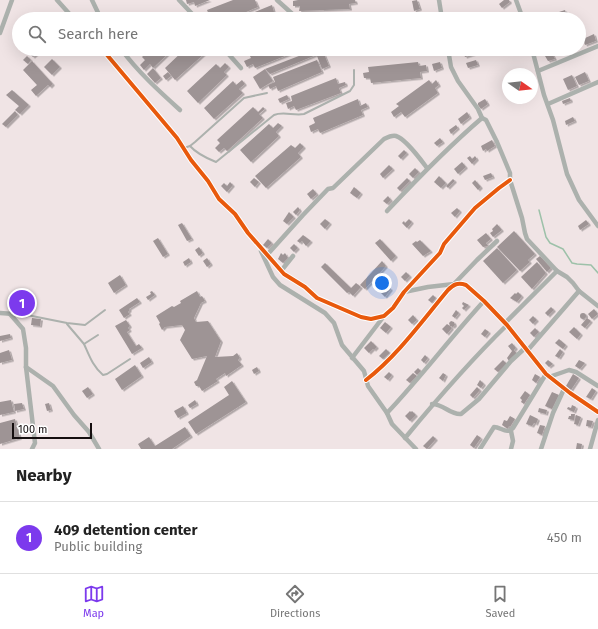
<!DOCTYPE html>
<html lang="en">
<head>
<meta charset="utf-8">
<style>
	body { margin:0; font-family:"Fira Sans",sans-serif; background:#f6f6f6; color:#222 }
	.compass { position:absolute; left:502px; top:68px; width:36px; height:36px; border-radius:50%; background:#fff; box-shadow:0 4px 16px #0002; rotate:104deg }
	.scale { position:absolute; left:12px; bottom:10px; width:80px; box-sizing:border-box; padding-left:4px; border:2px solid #150e0f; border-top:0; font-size:11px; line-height:14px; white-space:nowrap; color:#150e0f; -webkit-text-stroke:3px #fff; paint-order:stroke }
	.you { position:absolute; left:382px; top:283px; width:14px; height:14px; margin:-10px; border:3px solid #fff; border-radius:50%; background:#1a73e8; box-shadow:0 0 0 6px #1a73e833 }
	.badge { display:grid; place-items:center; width:26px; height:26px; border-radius:50%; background:#7c3aed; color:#fff; font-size:13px; font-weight:700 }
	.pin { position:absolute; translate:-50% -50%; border:2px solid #fff; box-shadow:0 1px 4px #0006 }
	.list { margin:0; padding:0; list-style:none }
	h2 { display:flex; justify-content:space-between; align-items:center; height:52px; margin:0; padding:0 16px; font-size:17px }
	h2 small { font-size:13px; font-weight:400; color:#767676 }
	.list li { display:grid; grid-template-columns:26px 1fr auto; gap:12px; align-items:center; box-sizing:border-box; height:72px; padding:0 16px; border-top:1px solid #e0e0e0 }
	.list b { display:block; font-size:15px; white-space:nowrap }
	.list p { margin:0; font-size:13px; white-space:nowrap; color:#767676 }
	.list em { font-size:13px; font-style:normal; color:#767676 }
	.icon { flex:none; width:22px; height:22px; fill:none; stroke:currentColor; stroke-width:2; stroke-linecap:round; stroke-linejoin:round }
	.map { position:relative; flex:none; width:598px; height:449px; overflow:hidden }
	.search { position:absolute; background:#fff; box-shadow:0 4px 16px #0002; left:12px; right:12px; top:12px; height:44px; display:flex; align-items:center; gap:10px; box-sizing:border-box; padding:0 14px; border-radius:22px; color:#767676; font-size:15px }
	.sheet { height:124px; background:#fff }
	nav { display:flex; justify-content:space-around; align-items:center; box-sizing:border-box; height:56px; border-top:1px solid #e0e0e0; background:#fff; font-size:11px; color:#767676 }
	nav a { display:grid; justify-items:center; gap:2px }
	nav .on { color:#7c3aed }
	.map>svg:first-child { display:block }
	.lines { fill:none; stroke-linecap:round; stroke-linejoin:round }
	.stream { stroke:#9dc1a9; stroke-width:1.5 }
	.building { fill:#9e9495; filter:url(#shadow) }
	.service { stroke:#acb1ad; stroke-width:2 }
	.minor { stroke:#acb1ad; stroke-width:4.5 }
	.cycleway-casing { stroke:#fff; stroke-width:6 }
	.cycleway { stroke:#e8590c; stroke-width:4 }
</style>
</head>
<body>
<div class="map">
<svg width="598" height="449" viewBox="0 0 598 449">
	<defs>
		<filter id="shadow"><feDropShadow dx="2" dy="1.5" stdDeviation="0" flood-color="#0004"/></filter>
	</defs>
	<rect width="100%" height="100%" fill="#f0e4e5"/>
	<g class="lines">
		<path class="stream" d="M539 210 546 237 550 243 563 249 572 263 577 264 591 265 598 273"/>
	</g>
	<g class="building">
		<path d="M186 0H210L195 6 194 2 187 4Z"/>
		<path d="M233 0H255L258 7 230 19H203V18L209 15 207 10Z"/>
		<path d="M298 0H355L356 3 349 4 350 9 299 11 300 6H293V1Z"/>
		<path d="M417 0 420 9 414 11 412 1Z"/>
		<path d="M504 0H509L510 2 502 8 499 4Z"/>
		<path d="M272 5 274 12 256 19H237Z"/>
		<path d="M565 10 567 16 558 19 556 13Z"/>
		<path d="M126 13 131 19 134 16 136 19H120Z"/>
		<path d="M594 34 596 41 585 45 583 39Z"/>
		<path d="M33 49H36L39 52 33 57 29 53Z"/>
		<path d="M150 49H173L153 68 150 64 144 70 140 65 145 60 142 57Z"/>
		<path d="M185 49H201L200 50 204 54 175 80 165 68Z"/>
		<path d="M257 49H299L300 50 255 68 253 64 247 67 244 61 251 58 248 52Z"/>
		<path d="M317 49H319L321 53 270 74 265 69Z"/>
		<path d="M462 49H476L477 53 465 57Z"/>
		<path d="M552 53 555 59 548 61 545 56Z"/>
		<path d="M324 54 329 66 322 69 317 56Z"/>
		<path d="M27 56 31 60 28 64 23 60Z"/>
		<path d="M52 59 60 67 52 75 44 67Z"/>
		<path d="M317 60 322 72 278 91 276 86 270 89 268 85 275 82 273 77Z"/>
		<path d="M476 60 478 65 468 68 466 63Z"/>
		<path d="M32 61 53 84 50 87 48 85 36 96 31 90 37 85 23 70Z"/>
		<path d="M418 62 419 66 426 65 427 71 420 72 421 78 371 83 370 78H364L363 73 369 72 368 67Z"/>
		<path d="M440 62 442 68 434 71 432 64Z"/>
		<path d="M225 63 229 67 224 72 227 75 198 103 187 91 216 64 220 68Z"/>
		<path d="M153 68 161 78 155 83 147 74Z"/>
		<path d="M265 69 273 81 260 89 253 77Z"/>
		<path d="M168 72 171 76 166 80 163 76Z"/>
		<path d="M585 72 589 81 579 85 575 77Z"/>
		<path d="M572 75 577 86 568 90 563 79Z"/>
		<path d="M336 78 338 84 345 82 346 85 339 88 341 93 296 110 294 106 288 109 286 103 292 101 291 96Z"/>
		<path d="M242 80 245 84 239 89 243 93 214 119 204 108 233 81 236 85Z"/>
		<path d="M429 80 432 84 436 80 439 85 435 88 438 93 405 117 401 112 394 117 391 112 399 106 396 104Z"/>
		<path d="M12 90 29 105 20 114 15 110 19 106 6 95Z"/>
		<path d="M287 95 289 99 280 103 278 99Z"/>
		<path d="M570 98 571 101 563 104 562 101Z"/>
		<path d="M358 99 360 106 366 103 368 107 361 110 363 115 320 133 318 129 311 132 309 126 315 123 313 118Z"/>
		<path d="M485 99 488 104 481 109 478 105V103Z"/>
		<path d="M253 107 258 112 263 107 265 109 259 114 263 118 227 151 224 148 219 152 215 148 220 143 217 140Z"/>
		<path d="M15 111 18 115 6 127 2 124Z"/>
		<path d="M467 112 470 117 461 124 458 119Z"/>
		<path d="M573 117 575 121 566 125 565 121Z"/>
		<path d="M278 123 282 126 276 132 279 136 251 162 240 150 269 124 273 128Z"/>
		<path d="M456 125 458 128 451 134 449 130Z"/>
		<path d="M440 138 443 142 437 146 434 143Z"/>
		<path d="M492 140 495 146 487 151 486 149 483 151 481 146Z"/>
		<path d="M300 143 304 147 298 153 301 157 266 188 255 176 291 145 295 148Z"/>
		<path d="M404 150 407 153 401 159 398 156Z"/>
		<path d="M470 156 472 159 475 156 477 159 472 164 467 158Z"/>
		<path d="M462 162 466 167 458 174 454 169Z"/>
		<path d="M389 165 393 169 383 178 380 174Z"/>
		<path d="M415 168 419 172 413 178 409 174Z"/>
		<path d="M491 173 493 177 485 180 483 176Z"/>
		<path d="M439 176 446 183 441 188 434 182Z"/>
		<path d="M254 178 259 182 255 187 250 182Z"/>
		<path d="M407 178 410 181 400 191 397 188Z"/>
		<path d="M453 179 455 181 448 188 446 186Z"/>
		<path d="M475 180 481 187 478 190 472 183Z"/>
		<path d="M230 182 233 185 227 192 221 186 224 183 227 186Z"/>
		<path d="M354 187 361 193 357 198 350 193Z"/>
		<path d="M313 189 317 194 311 199 307 194Z"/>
		<path d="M388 196 391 200 387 204 383 201Z"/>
		<path d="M298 207 300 210 296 215 293 212Z"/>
		<path d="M457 208 460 211 455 217 451 213Z"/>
		<path d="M289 212 294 217 287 224 283 221Z"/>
		<path d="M325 219 330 223 325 229 320 224Z"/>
		<path d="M409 219 412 222 407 228 402 223 404 221 405 223Z"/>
		<path d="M586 220 589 224 580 230 578 226Z"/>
		<path d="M182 223 192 239 187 241 178 225Z"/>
		<path d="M497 224 502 230 493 237 490 233 493 231 492 229Z"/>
		<path d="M514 231 535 254 528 260 530 262 520 271 497 247Z"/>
		<path d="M486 233 491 239 486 243 488 246 483 247 477 240Z"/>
		<path d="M303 235 311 241 306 246 302 241 300 243 297 241Z"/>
		<path d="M158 238 168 254 163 257 153 241Z"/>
		<path d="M268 239 272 243 267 248 263 245Z"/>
		<path d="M380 239 396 256 391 261 375 243Z"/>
		<path d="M420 240 431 251 423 256 412 244 416 241 417 242Z"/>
		<path d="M294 244 298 248 294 252 290 248Z"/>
		<path d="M199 247 203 253 199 256 195 250Z"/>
		<path d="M497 248 517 270 503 283 483 261Z"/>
		<path d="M281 253 283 255 285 253 288 258 283 263 278 259Z"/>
		<path d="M540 256 551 268 547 272 536 259Z"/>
		<path d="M189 258 191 262 185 266 183 262Z"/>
		<path d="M207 258 211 264 207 267 203 261Z"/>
		<path d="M382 261 386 266 365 289 360 285Z"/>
		<path d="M537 262 546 273 532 289 521 277Z"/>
		<path d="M325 263 351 288 356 283 361 287 353 296 349 292 347 293 321 267Z"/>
		<path d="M406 272 410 276 405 281 401 277Z"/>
		<path d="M120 275 126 285 114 293 108 283Z"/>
		<path d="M387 286 391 289 385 297 381 293Z"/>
		<path d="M152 291 155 295 148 300 146 297 151 294 150 292Z"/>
		<path d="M197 291 200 297 202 296 205 301 201 303 194 318 196 322 208 321 221 341 215 357 233 356 237 353 240 358 238 360 242 365 226 376 225 373 216 379 218 381 202 391 199 386H196L194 382 197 380 207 356 192 359 180 340 185 330 182 325 165 327 162 330 159 324 160 323 156 316 172 306 174 307 181 303 180 301Z"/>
		<path d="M518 292 522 296 517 302 510 298 515 293 516 294Z"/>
		<path d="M433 295 436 298 432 303 428 300Z"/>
		<path d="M137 298 140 302 129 309 130 310 128 312 130 314 124 318 119 310Z"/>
		<path d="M463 302 469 305 464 310 462 308 464 306 462 304Z"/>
		<path d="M551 307 554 310 548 316 545 313Z"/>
		<path d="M594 309 598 314 592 319 588 314Z"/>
		<path d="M456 310 459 313 455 318 452 316Z"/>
		<circle cx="583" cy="316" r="3"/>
		<path d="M413 315 417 320 412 324 408 320Z"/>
		<path d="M533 316 537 320 533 324 529 320Z"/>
		<path d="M32 318 41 319 40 326 31 325Z"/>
		<path d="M587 318 591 321 585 328 581 325Z"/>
		<path d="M126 320 130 326 128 328 130 330 127 332 136 346 139 344 142 348 132 354 115 326Z"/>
		<path d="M451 321 454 322 455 325 453 327 450 326 452 328 447 334 442 329 447 324 450 326 449 323Z"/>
		<path d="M385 322 391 327 386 333 380 328Z"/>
		<path d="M574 327 581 334 577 339 569 332Z"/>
		<path d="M535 328 539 332 534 337 530 333Z"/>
		<path d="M485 329 489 332 485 337 481 334Z"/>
		<path d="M10 334 11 338 0 341V336Z"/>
		<path d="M559 339 566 345 563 349 555 343Z"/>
		<path d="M371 341 377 347 374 350 373 349 369 353 364 348Z"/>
		<path d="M512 343 516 348 514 350 517 354 509 361 507 358 512 351 508 346Z"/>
		<path d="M386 349 390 353 383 359 379 356Z"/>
		<path d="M560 349 563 352 559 358 555 356Z"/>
		<path d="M9 350 12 360 0 363V353Z"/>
		<path d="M425 355 428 358 424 363 421 360Z"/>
		<path d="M149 357 152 362 143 368 140 363Z"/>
		<path d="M503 360 507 364 498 372 494 369Z"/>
		<path d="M548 360 553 364 549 367 545 363Z"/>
		<path d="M579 360 585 363 580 369 575 366Z"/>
		<path d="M135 365 142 376 122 390 115 379Z"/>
		<path d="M257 367 259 371 254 374 252 370Z"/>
		<path d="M418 368 421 371 417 375 414 372Z"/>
		<path d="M389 372 392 375 388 380 384 377Z"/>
		<path d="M413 373 417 376 410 383 406 380Z"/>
		<path d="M443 373 446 375 443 381 439 378Z"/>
		<path d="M535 374 540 377 536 383 532 380Z"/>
		<path d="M573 374 579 378 571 390 566 386Z"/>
		<path d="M480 380 484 384 481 388 477 385Z"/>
		<path d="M232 381 246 402 196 434 188 422 229 395 224 387Z"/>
		<path d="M88 387 93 394 87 398 82 391Z"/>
		<path d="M477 387 480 390 473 398 470 395Z"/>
		<path d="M592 388 596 391 591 399 586 397Z"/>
		<path d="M525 391 530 395 524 404 521 402 522 400 520 398Z"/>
		<path d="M552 392 559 395 552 409 545 406Z"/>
		<path d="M11 400 14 412 0 415V402Z"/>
		<path d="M195 400 197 404 190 408 188 405Z"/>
		<path d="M22 403 24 409 15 411 14 404Z"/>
		<path d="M49 403 51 410 47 411 45 404Z"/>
		<path d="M572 405 576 407 574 412 567 409 568 407 571 408Z"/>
		<path d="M183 406 187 413 178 418 174 411Z"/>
		<path d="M539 408 547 410 546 414 538 412Z"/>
		<path d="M410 411 411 412 412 411 416 415 410 421 405 416Z"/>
		<path d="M571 414H575L574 420 568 419 569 416H571Z"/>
		<path d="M530 415 538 419 536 424 534 423 532 426 526 424Z"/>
		<path d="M576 415 581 417 578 425 574 424Z"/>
		<path d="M510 416 515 419 510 427 509 426 508 429 502 425 504 420 507 421Z"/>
		<path d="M15 419 20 438 0 444V423Z"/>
		<path d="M587 420 593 421 591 427 586 426Z"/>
		<path d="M540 425 545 426 542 435 537 433Z"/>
		<path d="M185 427 191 436 172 449H141L138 444 149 437 155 446Z"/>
		<path d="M477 435 481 438 474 448 470 445Z"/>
		<path d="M433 436 436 439 427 449 423 446Z"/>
		<path d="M577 443 582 444 581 449H576Z"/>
	</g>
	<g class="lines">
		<g class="service">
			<path d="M190 146C197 154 206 158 216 162L274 115C283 111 294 116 304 114L350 91 354 85V70"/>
			<path d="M184 148 190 146 195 142 244 98 267 93"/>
			<path d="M27 315 67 323 85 325 105 310"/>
			<path d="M67 324 84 344 98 335"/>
			<path d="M84 344C89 355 93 367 103 375L107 374 130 359"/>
		</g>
		<g class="minor">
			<path d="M57 0 74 19"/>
			<path d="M92 0 101 19"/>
			<path d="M179 0 197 19"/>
			<path d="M277 0 298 19"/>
			<path d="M439 0 442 19"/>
			<path d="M516 0 523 19"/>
			<path d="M0 33 12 0"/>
			<path d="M102 49 177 138 191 160 208 181 219 199 235 214 248 233 284 274 305 287 317 298 361 317 371 319 384 316 393 308 404 292 440 253 444 244 475 208 499 188 510 180"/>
			<path d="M121 49C138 72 159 91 180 110"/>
			<path d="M224 49 241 68"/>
			<path d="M448 49 451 67 458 81 478 109 482 118 486 120 497 142 510 173V180L522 218 525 233 527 239 557 271 567 277 573 283 579 291 598 306"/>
			<path d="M532 49 544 95 553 120 567 174 579 200 598 226"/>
			<path d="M538 71 598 46"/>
			<path d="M548 104 598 82"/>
			<path d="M387 211C418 178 448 147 482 118"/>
			<path d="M261 251 273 277 280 285 325 313 334 323 342 345 364 371 368 386 387 413 392 424 416 449"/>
			<path d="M267 255 303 215 328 189 333 188 384 139C388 137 392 135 396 136 406 139 421 160 427 168"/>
			<path d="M281 271 293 256"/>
			<path d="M404 292 428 287 454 284 477 260 497 241"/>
			<path d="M0 313 27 315"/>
			<path d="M10 314 23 329 26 348V367L35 443 32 449"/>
			<path d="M505 323 557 271"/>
			<path d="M527 351 579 291"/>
			<path d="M352 358 384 316"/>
			<path d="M26 367 53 386 74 415 89 432 99 449"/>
			<path d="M549 377 569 370 576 372 598 386"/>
			<path d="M366 380C398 355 422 321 448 290 453 285 457 282 466 285L484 301 507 325 546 374 570 393 598 412"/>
			<path d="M432 404C444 404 450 415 461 414L479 399 511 361 525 348"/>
			<path d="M387 413C421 377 451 337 484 301"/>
			<path d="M405 438C438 398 470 361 507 325"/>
			<path d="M480 449 494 427C501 427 507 435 513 428L546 374"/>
			<path d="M511 449 513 441 511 431"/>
			<path d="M541 449 553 413 564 389"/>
			<path d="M590 449 598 420"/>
		</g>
		<g class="cycleway-casing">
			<g id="cycleway">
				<path d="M102 49 177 138 191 160 208 181 219 199 235 214 248 233 284 274 305 287 317 298 361 317 371 319 384 316 393 308 404 292 440 253 444 244 475 208 499 188 510 180"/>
				<path d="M366 380C398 355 422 321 448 290 453 285 457 282 466 285L484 301 507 325 546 374 570 393 598 412"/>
			</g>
		</g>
		<use href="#cycleway" class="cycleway"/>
	</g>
</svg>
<svg class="compass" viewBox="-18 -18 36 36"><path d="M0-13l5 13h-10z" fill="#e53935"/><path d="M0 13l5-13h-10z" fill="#767676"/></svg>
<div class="scale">100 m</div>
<div class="you"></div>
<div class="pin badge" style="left:22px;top:303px">1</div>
<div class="search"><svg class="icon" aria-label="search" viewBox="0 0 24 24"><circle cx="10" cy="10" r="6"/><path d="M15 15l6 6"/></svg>Search here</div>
</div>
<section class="sheet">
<h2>Nearby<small></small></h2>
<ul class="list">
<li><span class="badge">1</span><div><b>409 detention center</b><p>Public building</p></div><em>450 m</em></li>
</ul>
</section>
<nav>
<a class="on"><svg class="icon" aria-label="map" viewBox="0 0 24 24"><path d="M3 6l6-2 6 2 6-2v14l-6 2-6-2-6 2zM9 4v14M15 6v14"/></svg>Map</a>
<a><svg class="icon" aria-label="directions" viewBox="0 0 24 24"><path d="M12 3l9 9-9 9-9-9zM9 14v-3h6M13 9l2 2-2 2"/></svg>Directions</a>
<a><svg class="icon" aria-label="saved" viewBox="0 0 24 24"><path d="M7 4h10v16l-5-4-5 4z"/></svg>Saved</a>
</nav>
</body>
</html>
